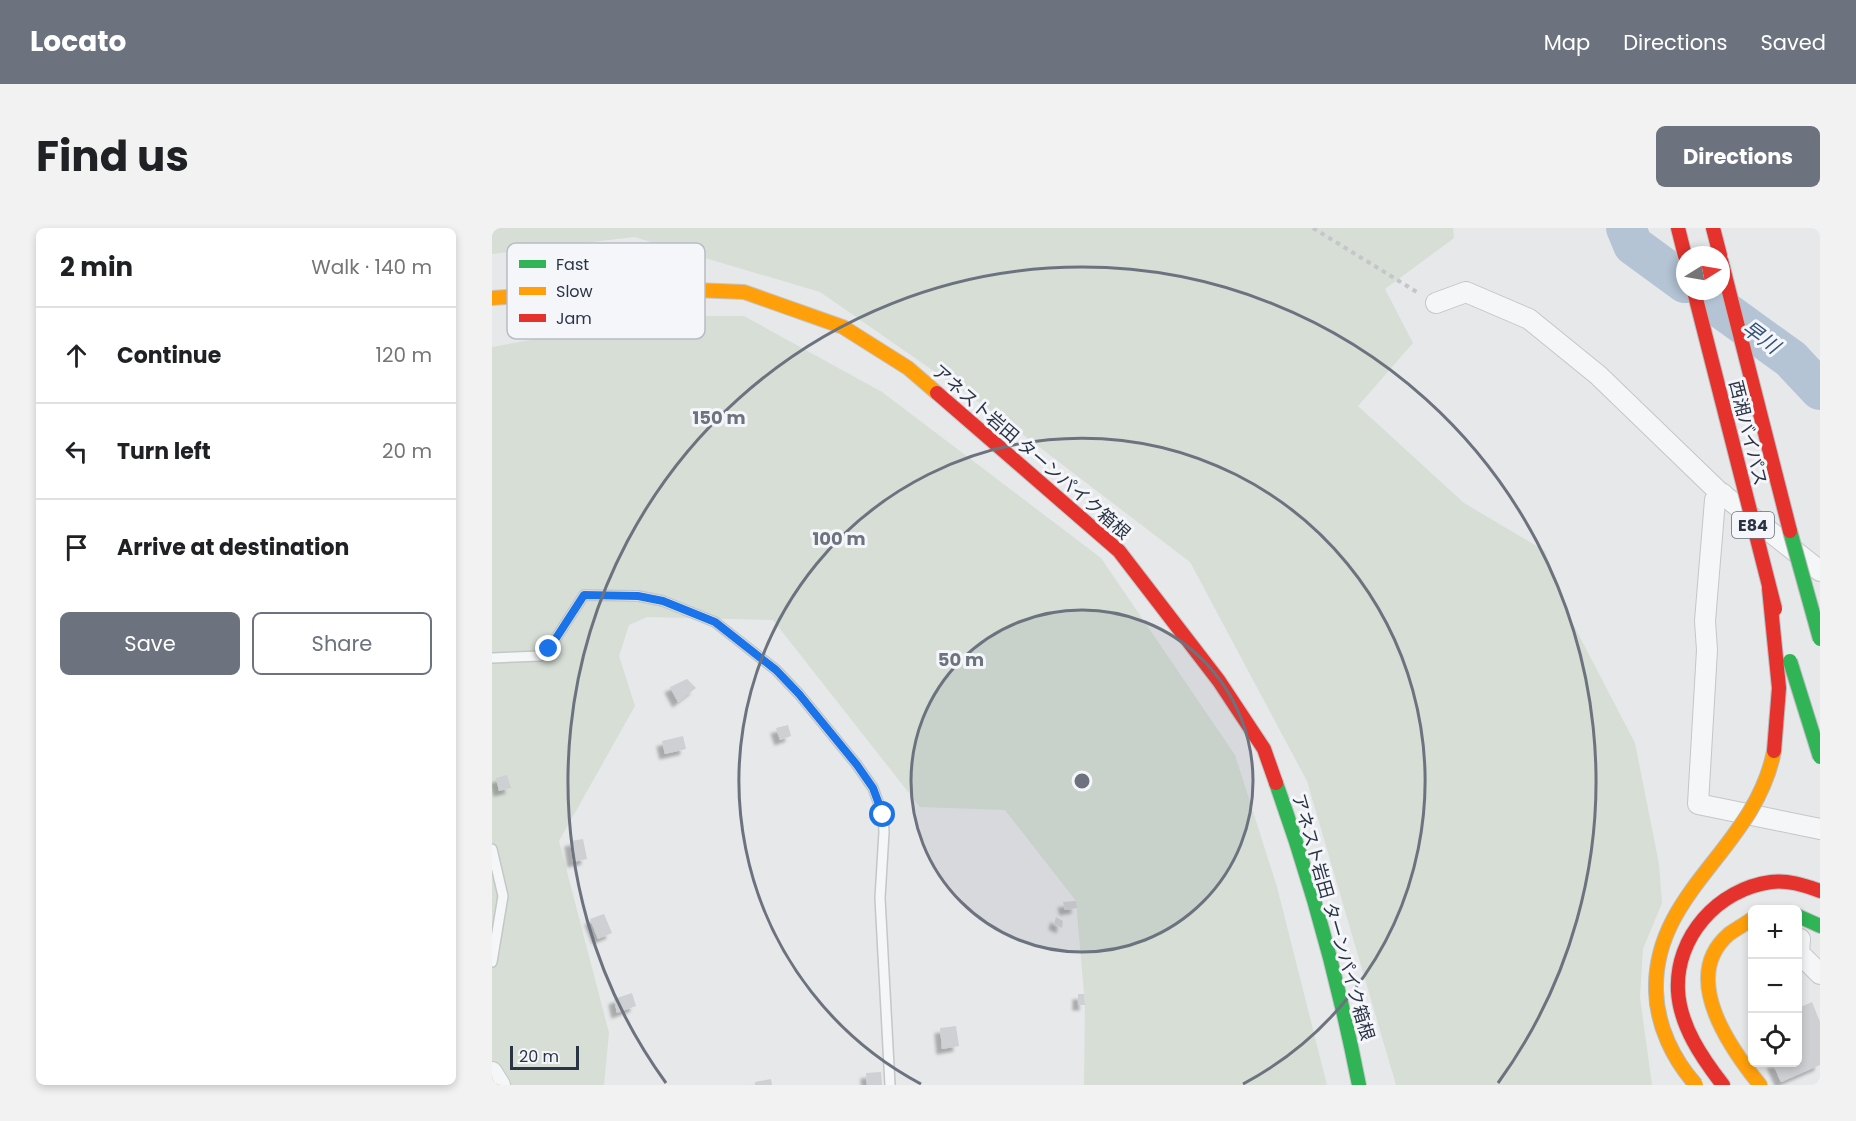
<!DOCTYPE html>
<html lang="en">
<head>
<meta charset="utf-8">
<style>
	body { margin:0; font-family:Poppins,"Noto Sans JP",sans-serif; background:#f2f2f2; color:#202124 }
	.controls { position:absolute; right:18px; bottom:18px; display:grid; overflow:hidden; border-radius:9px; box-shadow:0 3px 9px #0003 }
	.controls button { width:54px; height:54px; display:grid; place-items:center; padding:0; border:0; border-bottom:2px solid #e0e0e0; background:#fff; color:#202124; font:30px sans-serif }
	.compass { position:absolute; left:1184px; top:18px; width:54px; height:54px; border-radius:50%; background:#fff; box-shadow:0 3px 9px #0003; rotate:79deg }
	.scale { position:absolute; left:18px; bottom:15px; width:69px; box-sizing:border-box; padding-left:6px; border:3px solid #2b3445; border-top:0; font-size:16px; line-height:21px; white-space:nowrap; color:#2b3445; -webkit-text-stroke:4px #f4f6f9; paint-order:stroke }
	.stop { position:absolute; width:18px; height:18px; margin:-14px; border:4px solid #1a73e8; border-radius:50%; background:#fff }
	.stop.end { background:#1a73e8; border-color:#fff; box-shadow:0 2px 6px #0008 }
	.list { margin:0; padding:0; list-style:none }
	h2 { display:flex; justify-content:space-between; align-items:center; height:78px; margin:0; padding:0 24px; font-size:26px }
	h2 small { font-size:20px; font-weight:400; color:#757577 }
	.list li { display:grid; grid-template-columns:39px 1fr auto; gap:18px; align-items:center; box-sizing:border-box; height:96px; padding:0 24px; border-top:2px solid #e0e0e0 }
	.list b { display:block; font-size:22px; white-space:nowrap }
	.list em { font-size:20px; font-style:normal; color:#757577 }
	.actions { display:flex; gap:12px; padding:18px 24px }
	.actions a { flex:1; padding:14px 0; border:2px solid #6c737f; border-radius:9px; text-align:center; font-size:21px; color:#6c737f }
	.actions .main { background:#6c737f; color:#fff }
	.icon { flex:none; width:33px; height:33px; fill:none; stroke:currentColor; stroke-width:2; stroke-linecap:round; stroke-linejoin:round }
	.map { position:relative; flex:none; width:1328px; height:857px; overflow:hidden; border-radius:9px }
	header { display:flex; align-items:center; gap:36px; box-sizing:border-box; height:84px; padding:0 30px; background:#6c737f; color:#fff }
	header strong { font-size:28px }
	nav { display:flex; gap:33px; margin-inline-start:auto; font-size:21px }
	.intro { display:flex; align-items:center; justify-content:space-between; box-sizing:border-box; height:144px; padding:0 36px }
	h1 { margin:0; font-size:42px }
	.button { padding:15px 27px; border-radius:9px; background:#6c737f; color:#fff; font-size:21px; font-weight:700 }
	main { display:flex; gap:36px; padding:0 36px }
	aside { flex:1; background:#fff; border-radius:9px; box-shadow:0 3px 9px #0003 }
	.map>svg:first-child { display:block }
	.green { fill:#d6ded6 }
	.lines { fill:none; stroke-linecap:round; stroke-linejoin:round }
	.river { stroke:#b4c4d5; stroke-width:40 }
	.building { fill:#ced0d3; filter:url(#shadow) }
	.lane-casing { stroke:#c4c6c8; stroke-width:12 }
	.street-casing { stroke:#c4c6c8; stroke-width:22 }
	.fast-casing { stroke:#c4c6c8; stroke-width:16 }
	.slow-casing { stroke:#c4c6c8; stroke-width:16 }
	.jam-casing { stroke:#c4c6c8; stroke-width:16 }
	.path { stroke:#c5c6ca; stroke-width:4; stroke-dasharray:4.5 4.5; stroke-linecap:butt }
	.lane { stroke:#f5f6f7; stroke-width:9 }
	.street { stroke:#f5f6f7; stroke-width:20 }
	.fast { stroke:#30b455; stroke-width:14 }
	.slow { stroke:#ff9f0a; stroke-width:14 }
	.jam { stroke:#e5322d; stroke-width:14 }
	.fast-bridge-casing { stroke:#b8bbbf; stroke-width:16; stroke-linecap:butt }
	.slow-bridge-casing { stroke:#b8bbbf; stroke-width:16; stroke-linecap:butt }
	.jam-bridge-casing { stroke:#b8bbbf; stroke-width:16; stroke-linecap:butt }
	.fast-bridge { stroke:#30b455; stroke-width:14 }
	.slow-bridge { stroke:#ff9f0a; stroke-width:14 }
	.jam-bridge { stroke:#e5322d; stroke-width:14 }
	.route { stroke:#1a73e8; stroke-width:8 }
	.ring { fill:none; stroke:#6c737f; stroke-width:3 }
	.labels { text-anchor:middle; stroke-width:6; stroke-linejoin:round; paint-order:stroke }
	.shield { fill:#f4f6f9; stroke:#676e7b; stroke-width:1.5 }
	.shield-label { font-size:16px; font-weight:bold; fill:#2b3445 }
	.street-label { font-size:18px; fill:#2b3445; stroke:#f4f6f9 }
	.water-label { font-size:20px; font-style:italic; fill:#34527a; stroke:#f4f6f9 }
	.key { fill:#f4f6f9; stroke:#b8bcc3; stroke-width:1.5 }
	.key-label { font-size:16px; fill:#2b3445 }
	.centre { fill:#6c737f; stroke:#f4f6f9; stroke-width:3 }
	.ring-label { font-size:18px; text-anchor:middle; font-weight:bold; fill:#6c737f; stroke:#f4f6f9; stroke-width:6; stroke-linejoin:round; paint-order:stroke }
</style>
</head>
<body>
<header>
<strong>Locato</strong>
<nav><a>Map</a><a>Directions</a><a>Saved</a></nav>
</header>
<div class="intro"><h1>Find us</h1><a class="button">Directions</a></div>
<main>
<aside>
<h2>2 min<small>Walk · 140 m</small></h2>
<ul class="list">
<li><svg class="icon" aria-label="ahead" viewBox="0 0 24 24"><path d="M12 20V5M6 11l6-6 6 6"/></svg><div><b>Continue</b></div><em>120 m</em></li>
<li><svg class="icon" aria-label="left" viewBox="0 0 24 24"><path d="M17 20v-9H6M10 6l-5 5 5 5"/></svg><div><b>Turn left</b></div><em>20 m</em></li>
<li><svg class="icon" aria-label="arrive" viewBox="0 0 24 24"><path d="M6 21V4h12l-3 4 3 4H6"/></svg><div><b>Arrive at destination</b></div></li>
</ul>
<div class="actions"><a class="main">Save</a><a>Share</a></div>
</aside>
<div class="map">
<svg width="1328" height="857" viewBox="0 0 1328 857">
	<defs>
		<filter id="shadow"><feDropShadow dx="-5.5" dy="5.5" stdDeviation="1.5" flood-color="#0004"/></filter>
	</defs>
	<rect width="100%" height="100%" fill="#e6e8ea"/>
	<g class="green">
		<path d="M0 0H961L962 10 893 61 921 115 866 178 972 275 1053 323 1080 394 1143 515 1167 636 1170 675 1151 721 1148 769 1160 857H904L815 553 698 334 508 189 328 64 142 9 0 26Z"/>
		<path d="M166 88H252L390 164 609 330 743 527 785 659 835 857H592L593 777 584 673 513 582 428 579 281 392 155 389 137 397 127 428 143 478 67 613 117 805 112 857H0V119Z"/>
	</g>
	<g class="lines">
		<g class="river">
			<path d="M1134 0 1141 17 1193 55"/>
			<path d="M1220 74 1299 131 1328 162"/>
		</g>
	</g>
	<g class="building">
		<path d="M195 451 204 460 186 474 178 459Z"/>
		<path d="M296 497 299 508 288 512 284 500Z"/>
		<path d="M191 508 194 521 173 526 170 513Z"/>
		<path d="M15 547 19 560 7 563 4 550Z"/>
		<path d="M91 611 95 631 81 634 78 613Z"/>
		<path d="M584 673 585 680 573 682 571 674Z"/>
		<path d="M112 686 120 705 106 711 98 691Z"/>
		<path d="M564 689 571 693 570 700 562 696Z"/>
		<path d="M140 765 144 778 125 785 122 771Z"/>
		<path d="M586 766H592L593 777H586Z"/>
		<path d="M1320 774 1328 794V837L1289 854 1280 834H1306V780Z"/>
		<path d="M464 798 467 818 450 821 448 800Z"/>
		<path d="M389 844 390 857H375L374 845Z"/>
		<path d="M279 851 280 857H263V854Z"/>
	</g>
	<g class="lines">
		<g class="lane-casing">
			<g id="lane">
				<path d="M0 430 48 428 57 421 92 367 146 368 171 373 223 394 284 442 307 466 365 537 381 560 391 587 392 604 388 670 398 857"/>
				<path d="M0 621 11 668 0 734"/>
			</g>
		</g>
		<g class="street-casing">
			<g id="street">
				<path d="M944 75 974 64 1037 91 1106 147 1225 262 1328 343"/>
				<path d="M1231 266 1223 272 1213 393 1215 422 1206 576 1328 601"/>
				<path d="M1308 711 1307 725 1328 746"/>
				<path d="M0 844 8 857"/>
			</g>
		</g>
		<g class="fast-casing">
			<g id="fast">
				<path d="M784 555C819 653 847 755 867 857"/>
				<path d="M1306 688 1328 698"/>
			</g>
		</g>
		<g class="slow-casing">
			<g id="slow">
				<path d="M0 70 152 60 252 64 351 99 416 140 445 165"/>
				<path d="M1260 691C1253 696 1244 701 1237 706 1187 749 1238 820 1268 857"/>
			</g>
		</g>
		<g class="jam-casing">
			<g id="jam">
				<path d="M1186 0 1193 28"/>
				<path d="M1221 0 1228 27"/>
				<path d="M445 165 627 323 727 453 772 521 784 555"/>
				<path d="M1231 857C1210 830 1188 798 1186 763 1183 709 1226 661 1279 654 1296 652 1312 657 1328 663"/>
			</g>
		</g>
		<path class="path" d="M821 0 928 66"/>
		<use href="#lane" class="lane"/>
		<use href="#street" class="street"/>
		<use href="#fast" class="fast"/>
		<use href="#slow" class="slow"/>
		<use href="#jam" class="jam"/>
		<g class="fast-bridge-casing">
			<g id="fast-bridge">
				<path d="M1298 303 1328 411"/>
				<path d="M1298 433 1328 529"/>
			</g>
		</g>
		<g class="slow-bridge-casing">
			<path id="slow-bridge" d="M1204 857C1181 831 1165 798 1164 763 1161 663 1263 621 1282 523"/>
		</g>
		<g class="jam-bridge-casing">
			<g id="jam-bridge">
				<path d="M1229 32 1298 303"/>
				<path d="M1202 63 1283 381"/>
				<path d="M1277 360 1287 460 1282 523"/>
			</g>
		</g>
		<use href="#fast-bridge" class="fast-bridge"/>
		<use href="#slow-bridge" class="slow-bridge"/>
		<use href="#jam-bridge" class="jam-bridge"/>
	</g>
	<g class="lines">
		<path class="route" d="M57 421 92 367 146 368 171 373 223 394 284 442 307 466 365 537 381 560 391 587"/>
	</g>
	<circle cx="590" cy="553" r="171" fill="#6c737f" fill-opacity=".12"/>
	<g class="ring">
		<circle cx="590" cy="553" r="171"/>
		<path d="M429 856A343 343 0 1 1 751 856"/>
		<path d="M174 855A514 514 0 1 1 1006 855"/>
	</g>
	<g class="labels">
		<rect class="shield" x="1240" y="284" width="42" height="26" rx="4.5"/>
		<g class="shield-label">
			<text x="1261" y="303">E84</text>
		</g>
		<g class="street-label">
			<text transform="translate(1256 205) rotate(76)" y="6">西湘バイパス</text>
			<text transform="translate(539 224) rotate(41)" y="6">アネスト岩田 ターンパイク箱根</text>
			<text transform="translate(841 689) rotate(74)" y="6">アネスト岩田 ターンパイク箱根</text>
		</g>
		<g class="water-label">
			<text transform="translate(1269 109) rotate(36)" y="7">早川</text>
		</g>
	</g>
	<rect x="15" y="15" width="198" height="96" rx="9" class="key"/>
	<rect x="27" y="32" width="27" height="8" fill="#30b455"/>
	<rect x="27" y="59" width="27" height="8" fill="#ff9f0a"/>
	<rect x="27" y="86" width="27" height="8" fill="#e5322d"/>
	<g class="key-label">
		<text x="64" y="42">Fast</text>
		<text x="64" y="69">Slow</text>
		<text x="64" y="96">Jam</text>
	</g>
	<circle cx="590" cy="553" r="9" class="centre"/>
	<g class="ring-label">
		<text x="227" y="196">150 m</text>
		<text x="347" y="317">100 m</text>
		<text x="469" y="438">50 m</text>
	</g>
</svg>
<div class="controls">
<button>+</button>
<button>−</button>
<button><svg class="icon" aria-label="locate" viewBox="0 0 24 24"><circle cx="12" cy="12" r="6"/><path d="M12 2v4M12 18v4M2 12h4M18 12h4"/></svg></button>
</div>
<svg class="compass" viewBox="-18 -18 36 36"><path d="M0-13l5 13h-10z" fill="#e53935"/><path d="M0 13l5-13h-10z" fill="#757577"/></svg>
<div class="scale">20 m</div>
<div class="stop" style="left:391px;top:587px"></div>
<div class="stop end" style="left:57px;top:421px"></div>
</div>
</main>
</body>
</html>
